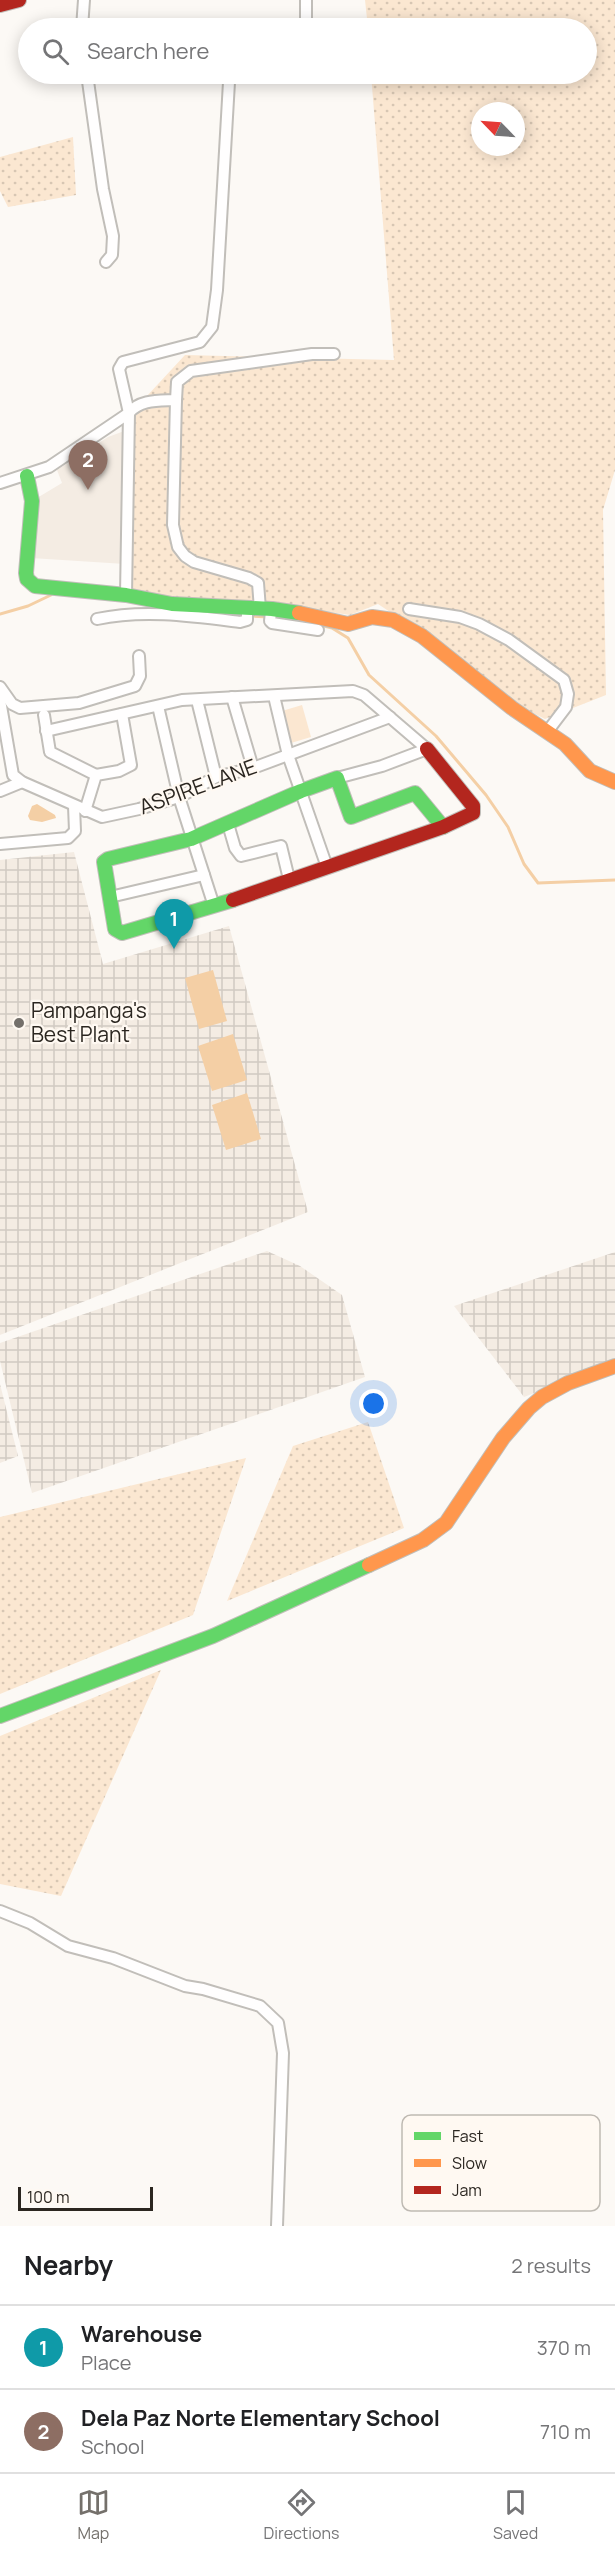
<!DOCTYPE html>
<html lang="en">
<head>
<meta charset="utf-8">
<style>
	body { margin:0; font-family:Manrope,sans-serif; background:#f6f6f6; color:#202124 }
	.compass { position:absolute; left:471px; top:102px; width:54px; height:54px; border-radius:50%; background:#fff; box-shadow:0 3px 15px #0003; rotate:295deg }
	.scale { position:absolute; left:18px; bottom:15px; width:135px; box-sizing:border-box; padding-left:6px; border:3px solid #2b2620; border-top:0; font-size:16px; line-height:21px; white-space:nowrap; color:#2b2620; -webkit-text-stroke:4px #fff9f2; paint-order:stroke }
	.you { position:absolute; left:374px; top:1404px; width:21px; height:21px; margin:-15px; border:4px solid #fff; border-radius:50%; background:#1a73e8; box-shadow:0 0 0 9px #1a73e833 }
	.badge { display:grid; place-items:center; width:39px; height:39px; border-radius:50%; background:#74706b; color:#fff; font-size:20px; font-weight:700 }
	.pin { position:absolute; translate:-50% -50px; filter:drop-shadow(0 2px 3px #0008) }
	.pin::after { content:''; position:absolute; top:32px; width:21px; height:18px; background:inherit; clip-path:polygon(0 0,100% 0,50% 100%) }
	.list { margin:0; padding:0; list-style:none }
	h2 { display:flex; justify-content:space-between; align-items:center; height:78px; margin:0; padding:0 24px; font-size:26px }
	h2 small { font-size:20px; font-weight:400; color:#757577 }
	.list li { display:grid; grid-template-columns:39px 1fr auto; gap:18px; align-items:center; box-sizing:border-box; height:84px; padding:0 24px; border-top:2px solid #e0e0e0 }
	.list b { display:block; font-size:22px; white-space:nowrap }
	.list p { margin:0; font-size:20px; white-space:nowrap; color:#757577 }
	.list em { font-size:20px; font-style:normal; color:#757577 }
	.icon { flex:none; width:33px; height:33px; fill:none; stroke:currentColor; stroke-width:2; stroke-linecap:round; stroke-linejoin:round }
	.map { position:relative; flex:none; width:615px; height:2226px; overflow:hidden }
	.search { position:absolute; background:#fff; box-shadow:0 3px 15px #0003; left:18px; right:18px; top:18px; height:66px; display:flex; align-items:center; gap:15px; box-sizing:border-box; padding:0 21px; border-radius:33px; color:#757577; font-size:22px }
	.sheet { height:246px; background:#fff }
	nav { display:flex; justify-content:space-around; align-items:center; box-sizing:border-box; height:84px; border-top:2px solid #e0e0e0; background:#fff; font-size:16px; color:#757577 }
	nav a { display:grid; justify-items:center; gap:3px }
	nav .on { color:#74706b }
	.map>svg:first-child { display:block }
	.built { fill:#f4ece3 }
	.industrial { fill:url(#industrial-grid) }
	.green { fill:url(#green-dots); fill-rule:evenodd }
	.pitch { fill:#fbe7d1 }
	.water { fill:#f4cfa5 }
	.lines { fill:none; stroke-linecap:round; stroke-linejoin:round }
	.stream { stroke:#f4cfa5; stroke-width:3 }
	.street-casing { stroke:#c1beb9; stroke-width:14 }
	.fast-casing { stroke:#c1beb9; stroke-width:16 }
	.slow-casing { stroke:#c1beb9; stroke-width:16 }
	.jam-casing { stroke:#c1beb9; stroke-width:16 }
	.street { stroke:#fffefe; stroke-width:10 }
	.fast { stroke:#63d668; stroke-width:14 }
	.slow { stroke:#ff974d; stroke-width:14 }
	.jam { stroke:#b3261e; stroke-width:14 }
	.poi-dot { fill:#74706b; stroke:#fff9f2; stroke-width:2 }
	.labels { text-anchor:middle; stroke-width:4.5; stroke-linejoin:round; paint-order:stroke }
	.street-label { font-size:21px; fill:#2b2620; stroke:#fff9f2 }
	.poi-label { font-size:21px; fill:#2b2620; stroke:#fff9f2; text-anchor:start }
	.key { fill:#fff9f2; stroke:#bfbab3; stroke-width:1.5 }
	.key-label { font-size:16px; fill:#2b2620 }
</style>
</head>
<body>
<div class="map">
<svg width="615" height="2226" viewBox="0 0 615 2226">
	<defs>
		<pattern id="industrial-grid" width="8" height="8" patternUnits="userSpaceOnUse" patternTransform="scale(1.5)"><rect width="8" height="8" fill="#f4ece3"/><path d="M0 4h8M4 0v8" fill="none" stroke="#d1cac2"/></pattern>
		<pattern id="green-dots" width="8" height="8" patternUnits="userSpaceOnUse" patternTransform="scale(1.5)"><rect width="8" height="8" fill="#fbe7d1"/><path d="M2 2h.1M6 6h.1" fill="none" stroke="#d7c6b3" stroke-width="1.8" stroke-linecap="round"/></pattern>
	</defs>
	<rect width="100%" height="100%" fill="#fcf9f5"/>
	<path class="built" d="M127 430 125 564 31 558 37 498 62 483 57 470 108 437Z"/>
	<g class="industrial">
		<path d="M74 852 103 964 229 926 308 1212 0 1335V860Z"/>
		<path d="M267 1251 300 1266 342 1295 365 1377 32 1493 0 1361V1343Z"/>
		<path d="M615 1252V1362L524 1397 454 1306Z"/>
		<path d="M0 1384 18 1456 0 1463Z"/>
	</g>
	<g class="green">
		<path d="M365 0H615V470L603 510 606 695 545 719 521 707 474 668 378 604 350 615 254 601 171 598 133 590V411L185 355 394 360 371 74H586V28H368ZM480 111H516V147H480Z"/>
		<path d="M73 137 76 195 8 207 0 191V157Z"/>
		<path d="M368 1422 404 1528 227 1601 293 1446Z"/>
		<path d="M246 1458 193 1615 0 1694V1517Z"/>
		<path d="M161 1670 61 1896 0 1884V1736Z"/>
	</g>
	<path class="pitch" d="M302 705 311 737 291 743 282 711Z"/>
	<g class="water">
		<path d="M37 804 55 815 56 818 42 822 30 820 28 816 32 806Z"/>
		<path d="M213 970 227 1021 199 1029 185 978Z"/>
		<path d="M233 1034 247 1080 212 1091 198 1046Z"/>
		<path d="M247 1093 261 1139 226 1150 212 1105Z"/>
	</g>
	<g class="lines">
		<g class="stream">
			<path d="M0 614 28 606 51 595"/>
			<path d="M224 615 244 616"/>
			<path d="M251 616 268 617"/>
			<path d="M304 621 332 628 348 638 369 675 436 736 486 795 508 827 524 864 538 883 615 880"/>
		</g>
		<g class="street-casing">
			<g id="street">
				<path d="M306 0V28"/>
				<path d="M82 28 84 0"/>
				<path d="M87 74 103 189 113 236 112 255 106 262"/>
				<path d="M176 400 173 525 178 547 185 556 194 562 249 578 258 583 260 609"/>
				<path d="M0 483 49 467 129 413C140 399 160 401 176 400L177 382 191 371 312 354H334"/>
				<path d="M126 595 129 413 119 369 123 362 200 342 212 327 217 290 229 82 231 78 249 74"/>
				<path d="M409 609 460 617 479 624 509 640 564 680 568 694 566 707 547 732"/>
				<path d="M271 612 270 621 272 623 318 630"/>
				<path d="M97 619C144 609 192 616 240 622L247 620V611"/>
				<path d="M0 687 12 704 20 708 79 703 135 686 140 676 139 656"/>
				<path d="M274 696 288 755 327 867"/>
				<path d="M232 697 253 768"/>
				<path d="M0 700 13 775 22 782 102 817 139 809 179 797 216 777 253 768 390 717"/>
				<path d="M197 700 216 777"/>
				<path d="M158 706 179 797 214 906"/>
				<path d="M44 715 50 752 96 775"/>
				<path d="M46 731 182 700 353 691 364 695 427 749 382 766 337 778"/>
				<path d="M0 791 22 782"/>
				<path d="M85 811 96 775 119 771 131 765 122 714"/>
				<path d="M228 824 235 848 241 856 281 846 289 879"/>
				<path d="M0 844 68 838 75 831 74 806"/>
				<path d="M110 897 204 875"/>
				<path d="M0 1911 30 1923 68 1946 113 1958 185 1986 203 1989 260 2006 278 2023 283 2053 277 2226"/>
			</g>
		</g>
		<g class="fast-casing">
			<g id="fast">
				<path d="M27 476 32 501 26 573 27 579 35 586 126 595 172 604 272 609 299 613"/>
				<path d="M233 900 122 933 115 929 104 862 108 859 191 839 301 791 337 778 351 817 415 793 443 827"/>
				<path d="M0 1716 213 1636 369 1565"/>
			</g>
		</g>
		<g class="slow-casing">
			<g id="slow">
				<path d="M299 613 348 624 372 617 393 620 422 636 512 708 565 744 590 771 615 782"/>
				<path d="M369 1565 423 1540 446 1523 503 1438 529 1408 542 1397 568 1383 615 1366"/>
			</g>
		</g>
		<g class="jam-casing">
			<g id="jam">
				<path d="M0 5 19 0"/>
				<path d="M233 900 443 827 473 813V806L427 749"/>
			</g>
		</g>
		<use href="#street" class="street"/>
		<use href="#fast" class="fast"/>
		<use href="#slow" class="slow"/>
		<use href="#jam" class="jam"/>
	</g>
	<circle class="poi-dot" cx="19" cy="1023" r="6"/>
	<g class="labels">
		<g class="street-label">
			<text transform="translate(198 787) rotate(-20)" y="7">ASPIRE LANE</text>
		</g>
		<g class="poi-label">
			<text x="31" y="1018">Pampanga's<tspan x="31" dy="24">Best Plant</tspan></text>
		</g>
	</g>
	<rect x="402" y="2115" width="198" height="96" rx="9" class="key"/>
	<rect x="414" y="2132" width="27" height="8" fill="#63d668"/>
	<rect x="414" y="2159" width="27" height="8" fill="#ff974d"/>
	<rect x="414" y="2186" width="27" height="8" fill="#b3261e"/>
	<g class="key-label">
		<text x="452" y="2142">Fast</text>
		<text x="452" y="2169">Slow</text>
		<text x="452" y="2196">Jam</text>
	</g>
</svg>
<svg class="compass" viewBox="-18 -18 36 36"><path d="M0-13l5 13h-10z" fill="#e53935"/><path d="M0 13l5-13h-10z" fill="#757577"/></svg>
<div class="scale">100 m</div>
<div class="you"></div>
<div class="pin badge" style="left:174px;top:949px;background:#0f9aa8">1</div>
<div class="pin badge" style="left:88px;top:490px;background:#8d6e63">2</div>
<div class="search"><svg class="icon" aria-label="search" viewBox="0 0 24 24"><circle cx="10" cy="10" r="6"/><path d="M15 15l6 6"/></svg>Search here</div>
</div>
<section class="sheet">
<h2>Nearby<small>2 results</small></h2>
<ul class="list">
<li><span class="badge" style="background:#0f9aa8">1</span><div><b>Warehouse</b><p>Place</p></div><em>370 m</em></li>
<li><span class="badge" style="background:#8d6e63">2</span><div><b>Dela Paz Norte Elementary School</b><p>School</p></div><em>710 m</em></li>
</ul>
</section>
<nav>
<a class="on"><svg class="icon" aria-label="map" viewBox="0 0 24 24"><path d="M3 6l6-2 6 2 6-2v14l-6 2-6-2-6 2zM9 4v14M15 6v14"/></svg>Map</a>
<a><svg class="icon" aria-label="directions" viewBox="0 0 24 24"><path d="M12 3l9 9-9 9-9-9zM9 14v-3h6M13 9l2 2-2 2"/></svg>Directions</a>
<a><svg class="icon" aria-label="saved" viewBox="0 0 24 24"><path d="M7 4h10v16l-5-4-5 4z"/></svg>Saved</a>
</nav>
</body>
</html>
